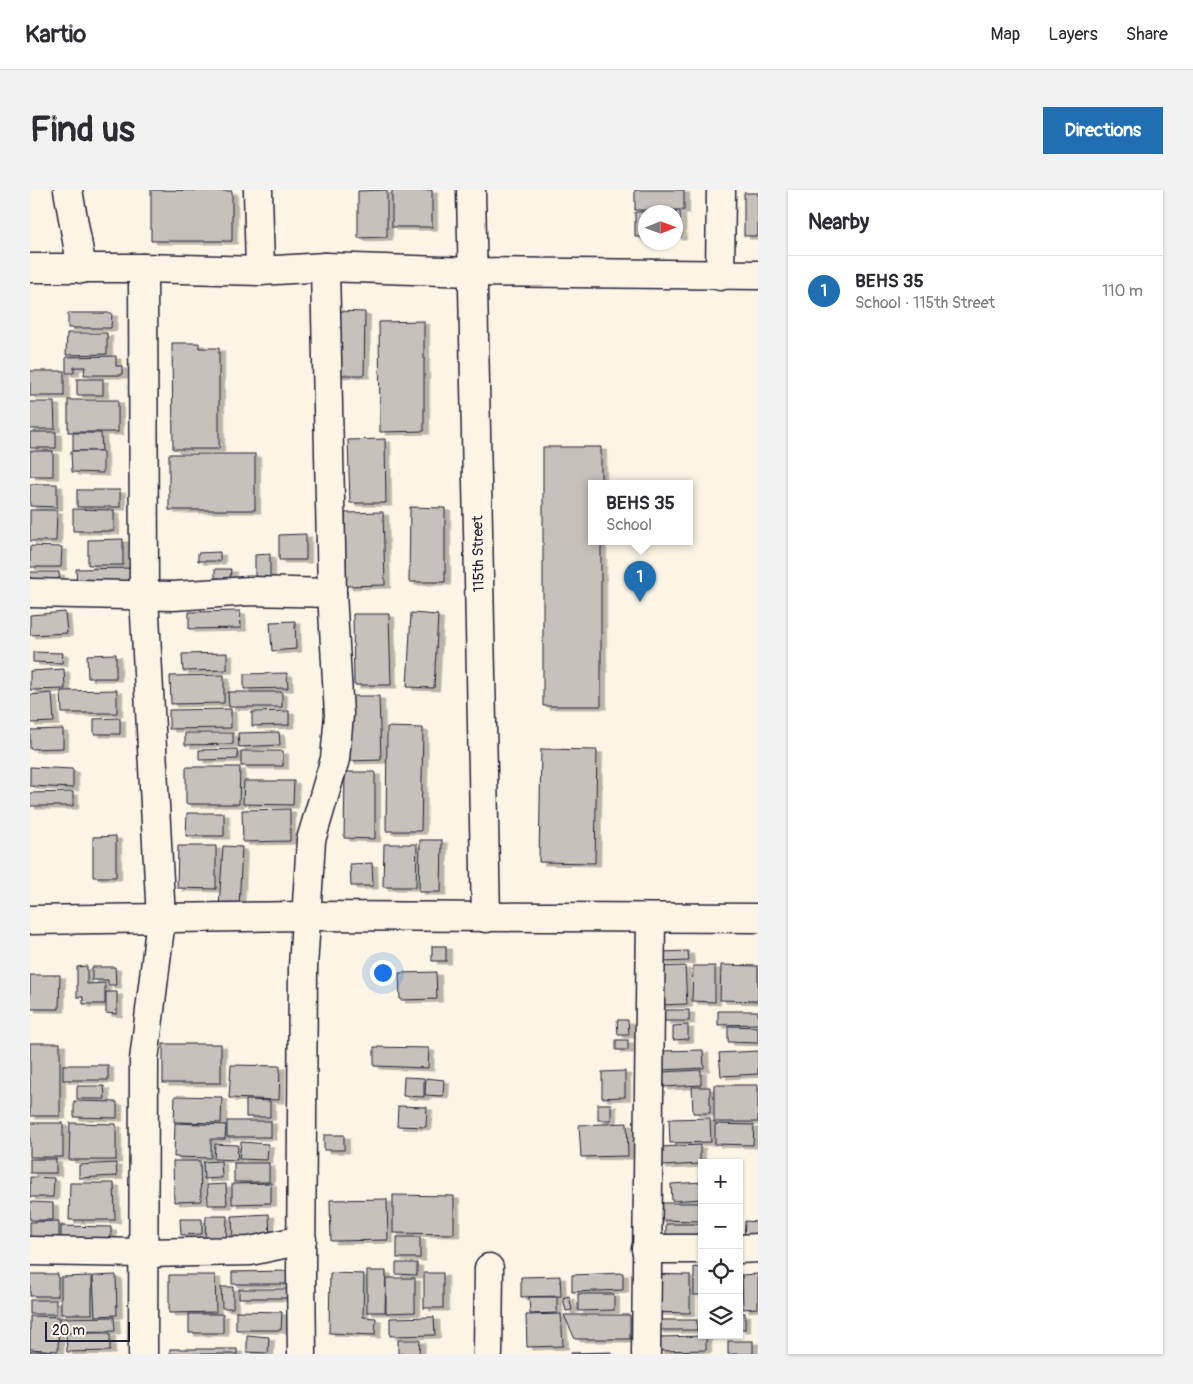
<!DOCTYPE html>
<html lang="en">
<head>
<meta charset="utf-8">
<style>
	body { margin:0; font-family:Pangolin,sans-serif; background:#f2f2f3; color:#2b2b33 }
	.controls { position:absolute; right:15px; bottom:15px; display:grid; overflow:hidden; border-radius:0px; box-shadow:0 1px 4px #0004 }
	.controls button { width:45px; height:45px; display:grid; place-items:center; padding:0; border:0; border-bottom:1px solid #e1e1e2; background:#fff; color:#2b2b33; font:25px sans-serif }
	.compass { position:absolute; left:608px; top:15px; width:45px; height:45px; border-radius:50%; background:#fff; box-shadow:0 1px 4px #0004; rotate:89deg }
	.scale { position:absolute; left:15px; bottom:12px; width:85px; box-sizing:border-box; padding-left:5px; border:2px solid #22223b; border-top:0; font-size:14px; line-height:18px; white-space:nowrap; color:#22223b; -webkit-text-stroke:4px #fcf5e5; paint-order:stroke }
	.you { position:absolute; left:352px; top:782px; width:18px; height:18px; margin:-12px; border:4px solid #fff; border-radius:50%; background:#1a73e8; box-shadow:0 0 0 8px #1a73e833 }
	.badge { display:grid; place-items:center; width:32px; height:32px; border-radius:50%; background:#1f6fb2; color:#fff; font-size:16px; font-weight:700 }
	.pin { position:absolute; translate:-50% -41px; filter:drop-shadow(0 1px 2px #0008) }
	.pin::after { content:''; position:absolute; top:26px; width:18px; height:15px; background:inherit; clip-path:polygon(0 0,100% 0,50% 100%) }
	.popup { position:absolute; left:558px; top:290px; width:105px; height:65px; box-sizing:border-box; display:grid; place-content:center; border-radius:0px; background:#fff; filter:drop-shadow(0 1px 4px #0005); font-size:16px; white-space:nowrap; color:#7c7c81 }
	.popup b { font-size:19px; color:#2b2b33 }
	.popup::after { content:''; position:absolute; left:50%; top:100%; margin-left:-10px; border:10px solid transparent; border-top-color:#fff }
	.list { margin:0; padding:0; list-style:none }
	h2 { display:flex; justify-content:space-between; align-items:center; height:65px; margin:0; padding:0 20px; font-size:21px }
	h2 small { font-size:16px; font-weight:400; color:#7c7c81 }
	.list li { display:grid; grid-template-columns:32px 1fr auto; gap:15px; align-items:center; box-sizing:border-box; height:70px; padding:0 20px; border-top:1px solid #e1e1e2 }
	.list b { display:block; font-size:19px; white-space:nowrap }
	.list p { margin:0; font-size:16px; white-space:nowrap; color:#7c7c81 }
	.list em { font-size:16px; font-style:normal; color:#7c7c81 }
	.icon { flex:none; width:28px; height:28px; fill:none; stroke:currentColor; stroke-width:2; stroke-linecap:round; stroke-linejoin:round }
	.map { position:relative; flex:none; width:728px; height:1164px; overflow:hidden; border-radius:0px }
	header { display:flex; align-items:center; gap:30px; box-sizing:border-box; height:70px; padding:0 25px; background:#fff; border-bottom:1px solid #e1e1e2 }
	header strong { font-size:24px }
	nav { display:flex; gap:28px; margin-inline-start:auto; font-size:18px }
	.intro { display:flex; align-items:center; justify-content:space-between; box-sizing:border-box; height:120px; padding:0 30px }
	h1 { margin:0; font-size:35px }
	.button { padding:12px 22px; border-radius:0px; background:#1f6fb2; color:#fff; font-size:18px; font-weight:700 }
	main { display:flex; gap:30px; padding:0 30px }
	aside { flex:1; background:#fff; border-radius:0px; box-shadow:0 1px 4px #0004 }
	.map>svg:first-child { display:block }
	.building { fill:#c6c1bb; stroke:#22223b; filter:url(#shadow) }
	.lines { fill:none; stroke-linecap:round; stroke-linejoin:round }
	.minor-casing { stroke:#22223b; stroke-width:31 }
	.minor { stroke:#fcf5e5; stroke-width:28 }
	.labels { text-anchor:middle; stroke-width:4.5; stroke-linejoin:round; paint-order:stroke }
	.street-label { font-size:15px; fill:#22223b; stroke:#fcf5e5 }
</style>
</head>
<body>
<header>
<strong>Kartio</strong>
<nav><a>Map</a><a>Layers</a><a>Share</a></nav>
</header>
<div class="intro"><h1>Find us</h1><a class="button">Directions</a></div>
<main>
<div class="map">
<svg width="728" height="1164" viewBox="0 0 728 1164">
	<defs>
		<filter id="shadow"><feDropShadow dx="5.5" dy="3" stdDeviation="0" flood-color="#0004"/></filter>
	</defs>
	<rect width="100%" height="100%" fill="#fcf5e5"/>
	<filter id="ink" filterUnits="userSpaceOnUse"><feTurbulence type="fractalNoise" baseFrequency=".02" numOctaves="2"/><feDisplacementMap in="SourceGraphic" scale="10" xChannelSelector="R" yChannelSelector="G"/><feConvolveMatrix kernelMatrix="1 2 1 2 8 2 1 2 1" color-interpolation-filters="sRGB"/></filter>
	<g filter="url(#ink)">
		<g class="building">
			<path d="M121 0 202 1V51H121Z"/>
			<path d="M357 0V47L328 48V1Z"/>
			<rect x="362" y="0" width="40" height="37"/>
			<rect x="605" y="0" width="49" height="20"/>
			<rect x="714" y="3" width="14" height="43"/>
			<path d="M650 21 651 47H646V22H616V47H605V22Z"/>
			<path d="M306 121 335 122 334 185H306Z"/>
			<path d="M38 123H82L81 138H38Z"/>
			<path d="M394 131V241L350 242 349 132Z"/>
			<path d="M37 143H77V164L36 165Z"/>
			<path d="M142 153H169V158H189V259H143Z"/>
			<path d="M86 166V176H92V185H54L55 177H44V183H36V167Z"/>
			<rect x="0" y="181" width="34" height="25"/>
			<rect x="47" y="189" width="26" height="16"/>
			<rect x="38" y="210" width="50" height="32"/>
			<path d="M0 212H24L25 239H0Z"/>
			<rect x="0" y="242" width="26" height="16"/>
			<path d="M43 243H71L72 261H43Z"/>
			<path d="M355 249 356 313H320L318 250Z"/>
			<path d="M513 257H571V293H561V351H571V516H513Z"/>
			<rect x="0" y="261" width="23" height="25"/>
			<path d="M41 261H73V283L42 282Z"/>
			<rect x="139" y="264" width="86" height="56"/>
			<path d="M0 294H27V317L0 316Z"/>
			<rect x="47" y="300" width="43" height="17"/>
			<path d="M380 317 415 318V392H379Z"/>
			<path d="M43 319 84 320V341H43Z"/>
			<path d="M0 320H27L26 351H0Z"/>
			<path d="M353 322 355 395 316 396 315 323Z"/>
			<path d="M276 344V370H249V345Z"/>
			<path d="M93 349V375H58V350Z"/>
			<path d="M0 356 32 357 31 377H0Z"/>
			<path d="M190 362V371H168V363Z"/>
			<path d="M240 364V387H225V365Z"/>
			<path d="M106 378 107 396 47 397 46 379Z"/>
			<path d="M185 379H201L200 389 185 388Z"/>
			<path d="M0 382H29L30 399H0Z"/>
			<path d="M210 421 211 438 159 439V422Z"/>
			<path d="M35 422 37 443 0 445V425Z"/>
			<path d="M381 423 408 425 404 498 377 497Z"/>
			<path d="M323 424H359L361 495H324Z"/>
			<path d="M265 431 266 459 242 461 240 432Z"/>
			<path d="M3 462 33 463 32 473 3 472Z"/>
			<path d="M197 463V480L153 481 152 464Z"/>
			<path d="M86 464V488H58L57 465Z"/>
			<path d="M34 479 35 499 0 500V481Z"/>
			<path d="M257 483 258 498 214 499V484Z"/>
			<path d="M194 485V513L141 514 140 486Z"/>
			<path d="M87 500V523H32L31 501Z"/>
			<path d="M198 502H252V517H199Z"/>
			<path d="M22 503 24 532 0 533V505Z"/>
			<path d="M318 506H349L351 570 319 571Z"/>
			<path d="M201 519V538L139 539V520Z"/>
			<path d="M259 521V535L222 536V522Z"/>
			<path d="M90 528V544H64V529Z"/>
			<path d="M357 537 393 538 391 641H356Z"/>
			<path d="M33 539V558L0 559V540Z"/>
			<path d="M249 542 250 555 209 557 208 543Z"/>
			<path d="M155 543H203V554L155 555Z"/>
			<path d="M207 559 208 569 169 570V560Z"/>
			<path d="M511 559 567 560 565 673 509 672Z"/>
			<rect x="211" y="561" width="42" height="15"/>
			<path d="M0 577 43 579V598L0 596Z"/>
			<path d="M156 577H210L209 614H156Z"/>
			<path d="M315 582H345V649L314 648Z"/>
			<path d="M214 591H264L263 615 213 614Z"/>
			<path d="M43 602V616H0V603Z"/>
			<path d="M260 619V651L213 652 212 620Z"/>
			<path d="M157 623H194V646H156Z"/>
			<path d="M86 646V687H63V647Z"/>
			<path d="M390 650H412L411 702H389Z"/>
			<path d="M354 654H387L386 697H353Z"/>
			<path d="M148 656H186V699L147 698Z"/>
			<path d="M193 656 212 657 209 718 189 717Z"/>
			<path d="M342 673 343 696H321L320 674Z"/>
			<rect x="402" y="756" width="14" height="15"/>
			<path d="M658 761 659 771 632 772 631 762Z"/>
			<path d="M691 775 728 776V811L690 810Z"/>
			<path d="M57 776V794L75 793V814H53V807H47V777Z"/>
			<path d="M655 776 657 814 629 815 627 777Z"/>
			<path d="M663 776H685V812L662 811Z"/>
			<path d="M62 777H85L86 795H78V790H62Z"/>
			<path d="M406 782 407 809 370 810 369 783Z"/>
			<path d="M0 785H30L29 819H0Z"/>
			<path d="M76 802H87V824L76 823Z"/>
			<rect x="634" y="820" width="25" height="11"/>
			<path d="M688 821H728V834L688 835Z"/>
			<path d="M587 830H598L599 845H588Z"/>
			<path d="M658 835V849L643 850V836Z"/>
			<path d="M698 836 728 837V853L698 852Z"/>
			<rect x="586" y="850" width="12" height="10"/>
			<rect x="0" y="853" width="30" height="73"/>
			<rect x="133" y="854" width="58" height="39"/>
			<path d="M344 857 399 858 398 878 344 876Z"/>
			<path d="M673 860 674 878 631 880 630 861Z"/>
			<path d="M728 861V884L691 886 689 863Z"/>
			<rect x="33" y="875" width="45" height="15"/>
			<path d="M201 875 250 876 249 910 199 908Z"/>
			<path d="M671 880V895L633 897 632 882Z"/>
			<path d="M595 881V907L572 908V882Z"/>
			<path d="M374 887 394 888V907L373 906Z"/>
			<path d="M396 888 414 890 413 906 395 905Z"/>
			<rect x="684" y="895" width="44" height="37"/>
			<path d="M47 896H74L75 909H47Z"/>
			<path d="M662 897H680V923H663Z"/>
			<path d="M145 906 192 907 191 933 144 932Z"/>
			<path d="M216 910 240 911V927H216Z"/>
			<path d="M44 911 87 912V928L44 927Z"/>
			<rect x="568" y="914" width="13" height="16"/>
			<path d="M368 916 397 917 396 937 367 936Z"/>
			<path d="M680 928 681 952 640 953 639 929Z"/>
			<rect x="197" y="931" width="44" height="16"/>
			<rect x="0" y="933" width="33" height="34"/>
			<path d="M40 933 86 934V970H39Z"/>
			<path d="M145 933 196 935 195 949H181V968L144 967Z"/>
			<path d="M597 933 598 966 551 967 549 935Z"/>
			<path d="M685 934 724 935 723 955 685 954Z"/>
			<rect x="294" y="945" width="20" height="15"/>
			<path d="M211 952 238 954 237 970 209 969Z"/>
			<path d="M185 954 208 955 207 970 184 969Z"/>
			<path d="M670 955V974L631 976 630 957Z"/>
			<rect x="0" y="969" width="26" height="14"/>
			<path d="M143 971H170L171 1011 144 1012Z"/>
			<path d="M191 971 192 988 174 989 173 972Z"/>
			<path d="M86 973 87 986 49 988V975Z"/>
			<rect x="204" y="973" width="35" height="19"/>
			<path d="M0 987 24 988 23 1007H0Z"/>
			<path d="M672 992V1009L642 1011 641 994Z"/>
			<path d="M40 993H84L85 1030H39Z"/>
			<path d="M241 993V1013L202 1014V994Z"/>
			<path d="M196 994 197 1015H178L177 995Z"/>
			<path d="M363 1005 424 1006V1044L363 1043Z"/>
			<path d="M357 1009 358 1050 301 1051 300 1010Z"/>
			<path d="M0 1012 23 1013V1030H0Z"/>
			<path d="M627 1013H672V1031L627 1030Z"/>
			<path d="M239 1024 240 1050 203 1051 202 1026Z"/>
			<path d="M176 1026H197L196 1053 175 1052Z"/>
			<path d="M150 1029H172V1044L151 1045Z"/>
			<path d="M29 1031V1051H0V1032Z"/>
			<path d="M715 1031 728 1032V1049L714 1048Z"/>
			<path d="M636 1034H672V1049L636 1050Z"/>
			<path d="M31 1036 81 1037V1057L31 1055Z"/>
			<rect x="367" y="1047" width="23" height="21"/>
			<path d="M366 1073H387V1085L366 1084Z"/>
			<path d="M664 1077 672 1078V1105H664Z"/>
			<path d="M258 1081V1094H202V1082Z"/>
			<path d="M337 1081H356L355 1122H337Z"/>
			<path d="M300 1083 334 1084 333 1127 346 1128 345 1145 299 1143Z"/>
			<rect x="394" y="1083" width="19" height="35"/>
			<path d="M593 1083V1100L542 1102V1085Z"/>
			<rect x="0" y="1084" width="28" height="22"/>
			<path d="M621 1084 660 1085V1123L620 1122Z"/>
			<rect x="709" y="1084" width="2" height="28"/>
			<path d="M728 1084V1118L713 1119 712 1085Z"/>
			<path d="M86 1085 87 1125 65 1126 63 1086Z"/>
			<path d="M139 1085H185L186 1122 139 1123Z"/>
			<path d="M62 1086V1124H31V1087Z"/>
			<path d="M530 1086 531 1106 491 1107V1087Z"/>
			<path d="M356 1088H385V1122L356 1123Z"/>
			<path d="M191 1097H203V1118H192Z"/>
			<rect x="209" y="1099" width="53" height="9"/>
			<path d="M548 1104H584V1120L548 1121Z"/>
			<path d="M539 1106 542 1120 536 1121 533 1108Z"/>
			<path d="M499 1107H527V1123L500 1124Z"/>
			<rect x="0" y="1110" width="26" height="14"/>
			<path d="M206 1121 252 1122 251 1140H206Z"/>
			<rect x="709" y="1123" width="6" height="16"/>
			<rect x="159" y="1124" width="34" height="19"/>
			<path d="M531 1124 533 1156 497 1157 496 1125Z"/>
			<path d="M534 1125H600V1149H545Z"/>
			<path d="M0 1126 29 1127 28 1161 0 1159Z"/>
			<path d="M84 1127 85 1141 30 1142V1128Z"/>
			<path d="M404 1127 405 1145 360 1146V1128Z"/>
			<rect x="628" y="1130" width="39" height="10"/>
			<path d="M36 1143H80V1161L37 1162Z"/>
			<path d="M217 1145 239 1147 238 1163 217 1162Z"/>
			<path d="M676 1146V1160L628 1161 627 1147Z"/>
			<path d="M368 1150H390L389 1164H368Z"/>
			<rect x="698" y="1151" width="25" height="13"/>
			<rect x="140" y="1159" width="67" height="5"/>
			<rect x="0" y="1161" width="16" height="3"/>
			<path d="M581 1162V1164H541V1163Z"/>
		</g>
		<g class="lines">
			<g class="minor-casing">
				<g id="minor">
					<path d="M38 0 52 79"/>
					<path d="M228 0 230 81"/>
					<path d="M441 0 456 728"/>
					<path d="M0 78H113L230 81 295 77 442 82 728 85"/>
					<path d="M113 78 114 406 131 729 114 870 113 1164"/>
					<path d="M690 86 691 0"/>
					<path d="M0 403 143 406 220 401 302 403"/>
					<path d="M0 730 275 726 728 728"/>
					<path d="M616 1059H672"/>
					<path d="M709 1059 728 1058"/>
					<path d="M0 1061 113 1063 220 1061 272 1050"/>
					<path d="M272 1164 271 1083 273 777 281 650 305 569 309 525 302 403 295 77"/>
					<path d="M458 1164 459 1078"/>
					<path d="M616 1164 621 728"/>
				</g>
			</g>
			<use href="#minor" class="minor"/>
		</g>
	</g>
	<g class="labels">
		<g class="street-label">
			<text transform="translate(448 364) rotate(-91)" y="5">115th Street</text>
		</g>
	</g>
</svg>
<div class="controls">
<button>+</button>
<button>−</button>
<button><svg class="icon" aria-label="locate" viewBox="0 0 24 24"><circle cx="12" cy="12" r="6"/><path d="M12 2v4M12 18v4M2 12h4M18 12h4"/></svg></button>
<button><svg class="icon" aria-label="layers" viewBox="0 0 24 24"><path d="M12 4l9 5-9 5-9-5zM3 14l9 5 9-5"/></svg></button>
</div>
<svg class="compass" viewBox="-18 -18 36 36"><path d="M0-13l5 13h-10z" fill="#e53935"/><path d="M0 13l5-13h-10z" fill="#7c7c81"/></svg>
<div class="scale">20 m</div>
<div class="you"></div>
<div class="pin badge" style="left:610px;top:412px">1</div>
<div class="popup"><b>BEHS 35</b>School</div>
</div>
<aside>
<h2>Nearby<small></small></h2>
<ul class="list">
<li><span class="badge">1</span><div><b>BEHS 35</b><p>School · 115th Street</p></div><em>110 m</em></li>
</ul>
</aside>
</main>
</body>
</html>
